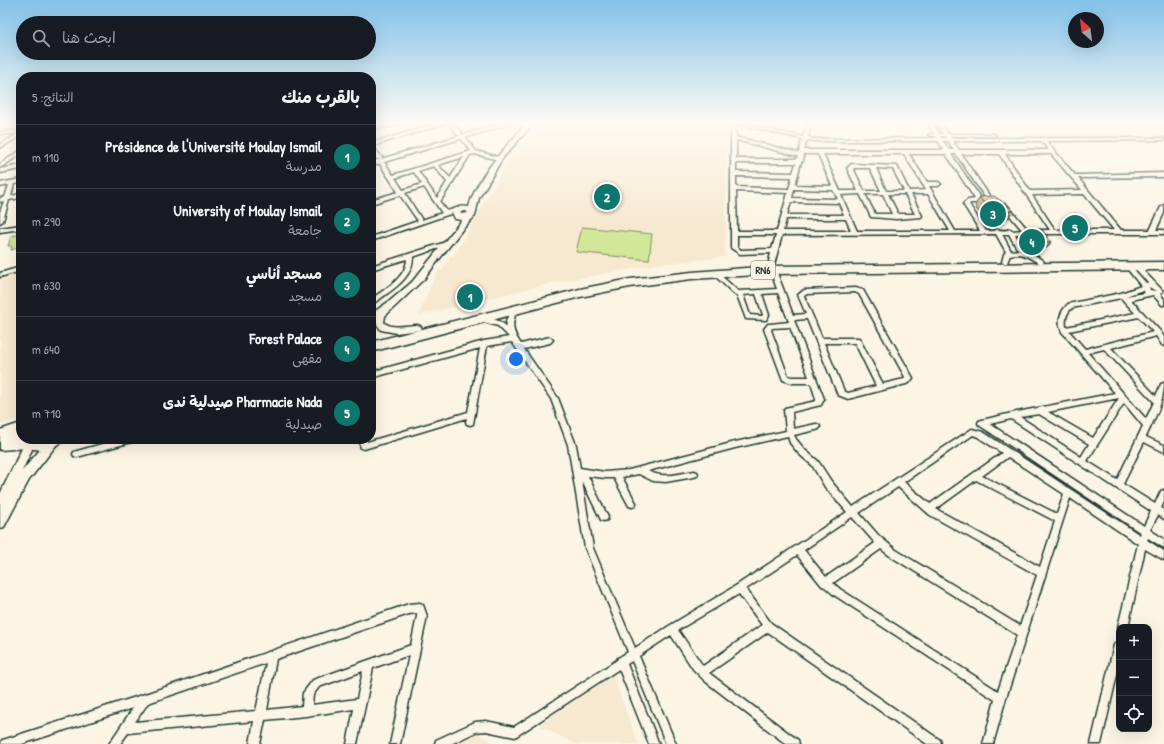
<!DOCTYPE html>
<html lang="ar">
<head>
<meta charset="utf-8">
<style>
	body { margin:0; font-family:"Patrick Hand","Playpen Sans Arabic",sans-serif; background:#242831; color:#f1f3f6; direction:rtl }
	.controls { position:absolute; right:12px; bottom:12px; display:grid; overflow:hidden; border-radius:8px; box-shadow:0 4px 16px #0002 }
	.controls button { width:36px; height:36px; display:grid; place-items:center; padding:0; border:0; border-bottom:1px solid #363941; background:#171b24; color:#f1f3f6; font:20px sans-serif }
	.compass { position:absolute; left:1068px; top:12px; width:36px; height:36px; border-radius:50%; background:#171b24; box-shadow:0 4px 16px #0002; rotate:332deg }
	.you { position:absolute; left:516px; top:359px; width:14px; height:14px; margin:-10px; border:3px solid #fff; border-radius:50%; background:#1a73e8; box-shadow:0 0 0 6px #1a73e833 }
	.badge { display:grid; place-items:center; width:26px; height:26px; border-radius:50%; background:#0f766e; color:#fff; font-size:13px; font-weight:700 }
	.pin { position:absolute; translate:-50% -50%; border:2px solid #fff; box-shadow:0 1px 4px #0006 }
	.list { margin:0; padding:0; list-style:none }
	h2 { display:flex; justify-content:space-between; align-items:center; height:52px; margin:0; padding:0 16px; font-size:17px }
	h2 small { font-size:13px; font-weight:400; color:#9ea1a6 }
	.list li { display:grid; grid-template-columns:26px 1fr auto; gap:12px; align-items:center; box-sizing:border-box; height:64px; padding:0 16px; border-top:1px solid #363941 }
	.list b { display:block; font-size:15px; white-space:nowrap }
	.list p { margin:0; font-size:13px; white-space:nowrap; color:#9ea1a6 }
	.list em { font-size:13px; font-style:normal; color:#9ea1a6 }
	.icon { flex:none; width:22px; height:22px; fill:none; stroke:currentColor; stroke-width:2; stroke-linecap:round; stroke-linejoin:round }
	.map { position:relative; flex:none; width:1164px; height:744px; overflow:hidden; direction:ltr }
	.search { position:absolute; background:#171b24; box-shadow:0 4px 16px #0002; left:16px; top:16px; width:360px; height:44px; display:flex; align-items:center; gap:10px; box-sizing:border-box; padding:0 14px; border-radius:22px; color:#9ea1a6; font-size:15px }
	.panel { position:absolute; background:#171b24; box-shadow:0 4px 16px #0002; left:16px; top:72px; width:360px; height:372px; border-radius:16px; direction:rtl }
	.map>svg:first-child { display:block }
	.built { fill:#f7e9cf }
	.green { fill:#d3e79b; stroke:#799268 }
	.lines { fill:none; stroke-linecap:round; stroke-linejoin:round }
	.street-casing { stroke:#1f3d34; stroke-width:3 }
	.secondary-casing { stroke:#1f3d34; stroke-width:3 }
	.highway-casing { stroke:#1f3d34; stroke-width:3 }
	.street { fill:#fcf5e5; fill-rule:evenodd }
	.secondary { fill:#fcf5e5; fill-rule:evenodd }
	.highway { fill:#fcf5e5; fill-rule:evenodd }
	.wall { fill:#c9af87; stroke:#1f3d34 }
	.shaded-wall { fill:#a48f6e; stroke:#1f3d34 }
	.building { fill:#eacc9d; stroke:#1f3d34 }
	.labels { text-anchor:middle; stroke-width:4; stroke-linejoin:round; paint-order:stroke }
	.shield { fill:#fcf5e5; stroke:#617469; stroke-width:1 }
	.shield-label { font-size:11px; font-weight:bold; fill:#1f3d34 }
</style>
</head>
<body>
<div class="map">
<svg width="1164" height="744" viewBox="0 0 1164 744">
	<rect width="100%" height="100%" fill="#fcf5e5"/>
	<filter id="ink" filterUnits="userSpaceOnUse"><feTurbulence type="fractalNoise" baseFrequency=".025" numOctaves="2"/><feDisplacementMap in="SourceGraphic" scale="8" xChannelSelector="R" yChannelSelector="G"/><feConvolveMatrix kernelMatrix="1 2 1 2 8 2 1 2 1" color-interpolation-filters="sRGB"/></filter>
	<g filter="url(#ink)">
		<g class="built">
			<path d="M549 124H728L725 257 660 264 552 283 418 316 438 270H443L450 256H454L512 154 534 132Z"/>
			<path d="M21 274V419L0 425V280Z"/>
			<path d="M613 675 638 744H575L539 725Z"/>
			<path d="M478 734 498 744H457Z"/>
		</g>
		<g class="green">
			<path d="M582 227 652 234 649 260 576 252Z"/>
			<path d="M21 234V247L11 250 12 246H8L11 236Z"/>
		</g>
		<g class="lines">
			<g class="street-casing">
				<g id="street">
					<path d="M389 124H401L371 130V128Z"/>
					<path d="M436 124H444L373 146 382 158 381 159H377L371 151V143Z"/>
					<path d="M449 124H454L462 133V135H458Z"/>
					<path d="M731 124H735L736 137 799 153 802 139 737 124H746L803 137 807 124H811L808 137 815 139 937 138 935 136H930L928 135 934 134 928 124H933L939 134H943L937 124H942L948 134H994L996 135 994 136H950L951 138H1164V140L1046 141 1075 175 1164 173V177L1078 178 1121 230H1150L1161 207 1164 205V213L1156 230H1164V234H1015C1023 250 1029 250 1043 261L1044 262 1043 263 1041 264C1030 259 1023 251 1010 255L1007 263H1003L1002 262 1004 254 1006 252 996 234 782 235 774 265 771 267 768 265 771 253 740 254 731 248ZM940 136H945L946 138H941ZM736 140 798 156 797 159H736ZM807 140 815 141H938L944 150H804ZM943 141H948L954 150H949ZM953 141H1041L1049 150H959ZM804 154H818L832 186 795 185 801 162 803 161ZM823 154H904L926 190 909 191 897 166 852 164 847 168 858 191H840ZM909 154H946L975 199 968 200 963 204 980 231H955L929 186H938L941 184 938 182H927ZM951 154H956L986 199H981ZM961 154H999L1050 230H1028L1007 205 1005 204 1002 206 1022 230 1013 231 1010 229C1005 231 1002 231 997 229L994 231H986L969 204 971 203H990L993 201ZM1005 154H1051L1082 190 1030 191ZM736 163H796L793 173 736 172ZM853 168H870L881 191H864ZM876 168 893 169 904 191H886ZM736 176 792 177 789 189 736 187ZM794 189 833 190 838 199 792 198ZM736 191 788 193 777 231H737ZM860 194 871 217 896 219 921 217 922 216 911 194H928L950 231H857L841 195ZM865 194H883L892 214H875ZM888 194H905L915 214H898ZM1084 194 1114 230H1055L1032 195ZM791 202 839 203 844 215H787ZM786 219H846L851 231H783ZM1002 234H1009L1016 247 1019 250 1011 251ZM737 235H776L772 249 741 250 737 247Z"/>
					<path d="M21 131V136L0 148V144L18 134H0V132Z"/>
					<path d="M460 136H464L476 151 502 158 499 160 474 154 470 155 440 202 447 211 460 207 462 208V210L371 241V237L418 221 400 195 371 204V200L398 192 378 161 379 160H383L393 175 471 151 460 137ZM464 157 450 178 438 165ZM434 166 447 182 437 198 418 171ZM414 172 422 184 403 190 395 178ZM424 187 442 213 422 220 405 193Z"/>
					<path d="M21 150V154L0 168V164Z"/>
					<path d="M21 165V169L0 173V169Z"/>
					<path d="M21 179V183L14 184 11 196 21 194V198L9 200 3 221 0 223V212L4 201 0 202V198L5 197 9 185 0 187V183Z"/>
					<path d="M21 225V229L0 232V228Z"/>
					<path d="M446 242 449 244 448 245 413 257C413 275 398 286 384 296 380 299 376 302 371 304V299C385 289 406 278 407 259L371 270V266Z"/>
					<path d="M1128 264 1130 265 1146 283H1148L1133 266 1134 265H1138L1163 291 1160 294 1164 299V305H1162L1153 295 1131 300 1160 331 1164 337V346L1162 345 1156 336 1111 348 1156 396 1161 384 1164 383C1164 402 1154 419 1146 437L1164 445V452L1144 442 1123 484 1155 504 1161 491 1164 490V502L1161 508 1164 510V519L1158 515 1150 530 1164 539V548L1148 538 1147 540 1164 551V560L1145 549 1128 627H1119V628L1118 627 1138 544 1070 498 1006 698 993 744H983L995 700 834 595 825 587 822 586 797 555 746 589 771 623 940 740 941 744H927L768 632 709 673 798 740 799 744H786L705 681 693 669 671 635 639 656 676 744H666L632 661 627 664 659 744H649L619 669 515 737 486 731 476 732 451 744H435L436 740 475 722 486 721 514 727 617 660 618 658 628 652 585 548 568 445 551 399 512 342 487 346 473 424 470 425 467 424 466 422 467 418 364 449 361 448 358 439H366L367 442 468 412 480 348 371 378V372L484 341 509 337 498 326 480 321 479 319 482 317C492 318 500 320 507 327L506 321 512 308H514L517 310C511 325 512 331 521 344L550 337 553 340 550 343 524 349 558 398 576 445 580 468 605 472 629 470 735 442 786 431 784 410 785 408 816 401V399L811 383H792L783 380 764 329 768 324H770L789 322 778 293 762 294 769 315 766 320 746 319 737 295H735L712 273 713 272H717L738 291 777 289 770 270 773 268 776 270 793 315 806 314 798 295 804 290 856 288 863 290 913 378 909 383 906 384 848 399 838 395 807 319 794 320 824 399 821 405 792 412 793 429 816 424 819 425 820 427 819 429 816 430 794 435 796 439 805 450 818 461 831 481 853 507 972 429 983 432 1140 535 1141 533 979 425 978 423 979 421 982 420 1012 413 1115 393 1062 332C1057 322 1060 312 1068 304L1121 293 1141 286 1125 266ZM1149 287 1156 291 1150 290ZM1143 290 1145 293 1126 296ZM855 292 859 294 905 377 904 379 883 384 859 338H822L804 296 807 294ZM756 294 763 315 762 316 750 315 743 295ZM1121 298 1135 313 1066 327C1065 320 1066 313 1072 308ZM1139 317 1153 332 1085 349 1069 331ZM790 327 809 377H792L788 376 771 330 772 328ZM824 343H855L876 386 848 393 844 391ZM1104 349 1154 402 1146 419 1088 353ZM1119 398 1093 438 1048 412ZM1124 403 1143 426 1117 480 1087 461ZM1039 414 1089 444 1081 457 1020 417ZM1011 419 1151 511 1144 526 990 424ZM973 435 978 437 1002 453 930 504 904 482ZM788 436 790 443 799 454 812 465 825 487 847 512 737 585 669 626 635 648 593 548 582 481 601 520 604 521 607 520 608 517 588 476 605 478H614L629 506 632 507 635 506 636 503 622 477 639 474 653 481 666 482 694 477 697 476 698 474 697 472 694 471C679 474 662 479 648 471L735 448ZM1008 457 1064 494 1057 514 982 476ZM976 480 1055 521 1040 567 936 509ZM898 487 930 515 1037 575 1020 626 896 550 879 536 859 513ZM852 517 875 543 826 577 804 550ZM881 549 890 556 1017 635 998 691 840 589 833 583ZM739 594 762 625 703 666 678 630Z"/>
					<path d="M21 267V271L0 277V273Z"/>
					<path d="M120 439H136L135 441 132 442 77 457 74 456 73 454 74 452 77 451Z"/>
					<path d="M420 603 423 605 427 616 400 744H390L409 655 373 668 357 744H347L354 709 306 716 265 720 260 744H250L254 721 128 733 120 744H109L133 708 22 744H1L2 740 6 739 145 694 409 604ZM417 613V616L411 645 313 680 303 693 302 706 267 710 276 659 409 614ZM266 663 256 711 135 722 148 703ZM363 671 357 699 312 705 313 695 319 687Z"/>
					<path d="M1119 640V666L1101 744H1091L1114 645 1116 642Z"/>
				</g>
			</g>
			<g class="secondary-casing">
				<g id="secondary">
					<path d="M499 124H510L371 166V162Z"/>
					<path d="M526 124H533L502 159 479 198 475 216 461 231 424 279 385 316 384 322C391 330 407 325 417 325L420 326 422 328 420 330 396 333 381 330 374 320 371 321V314L391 300 412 282 462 220 455 219 452 212C457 206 462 206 469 207 476 178 506 146 526 124ZM463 211H466L468 213 461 214 460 213Z"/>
					<path d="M32 439 35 443 22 471 49 439H61L29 480 4 527 0 528V494L26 440Z"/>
				</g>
			</g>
			<g class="highway-casing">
				<g id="highway">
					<path d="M1164 262V270L773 274 692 279 630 287 580 297 371 352V342L580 289 630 279 692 272 773 266Z"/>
					<path d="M21 423V435L15 437 21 435V439H63L61 443 41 450 27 448 0 450V430Z"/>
				</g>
			</g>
			<use href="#street" class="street"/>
			<use href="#secondary" class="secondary"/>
			<use href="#highway" class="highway"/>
		</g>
		<g class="wall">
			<path d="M980 197 1013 210 1008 218 995 223 977 210 975 205Z"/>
			<path d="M1022 231 1051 242 1047 248H1027L1018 237Z"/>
		</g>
		<path class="shaded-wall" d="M1013 210 1008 218 995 223 1000 214Z"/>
		<g class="building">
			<path d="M994 196 1013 210 1000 214 982 201 980 197Z"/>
			<path d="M1022 231H1043L1051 242H1031Z"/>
		</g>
	</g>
	<linearGradient id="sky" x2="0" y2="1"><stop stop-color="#83c2ea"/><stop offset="0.54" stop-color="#fefaf3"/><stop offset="1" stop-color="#fefaf3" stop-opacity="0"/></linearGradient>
	<rect width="1164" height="228" fill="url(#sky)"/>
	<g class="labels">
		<rect class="shield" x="751" y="261" width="24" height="18" rx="3"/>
		<g class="shield-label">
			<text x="763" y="274">RN6</text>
		</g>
	</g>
</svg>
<div class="controls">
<button>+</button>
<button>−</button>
<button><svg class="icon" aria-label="locate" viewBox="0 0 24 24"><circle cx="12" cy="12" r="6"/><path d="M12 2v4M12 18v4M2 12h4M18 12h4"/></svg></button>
</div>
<svg class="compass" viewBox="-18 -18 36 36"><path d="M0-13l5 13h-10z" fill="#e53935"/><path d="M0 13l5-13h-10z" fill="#9ea1a6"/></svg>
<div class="you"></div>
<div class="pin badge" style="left:470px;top:297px">1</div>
<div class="pin badge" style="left:607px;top:197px">2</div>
<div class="pin badge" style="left:993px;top:214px">3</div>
<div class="pin badge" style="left:1032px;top:242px">4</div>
<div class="pin badge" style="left:1075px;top:228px">5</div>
<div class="search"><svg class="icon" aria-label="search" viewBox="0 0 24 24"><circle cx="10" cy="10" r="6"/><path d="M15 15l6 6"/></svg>ابحث هنا</div>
<section class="panel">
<h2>بالقرب منك<small>النتائج: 5</small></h2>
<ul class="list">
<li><span class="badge">1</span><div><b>Présidence de l'Université Moulay Ismail</b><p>مدرسة</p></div><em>110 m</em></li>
<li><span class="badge">2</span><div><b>University of Moulay Ismail</b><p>جامعة</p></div><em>290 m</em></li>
<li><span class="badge">3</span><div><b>مسجد أناسي</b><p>مسجد</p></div><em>630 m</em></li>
<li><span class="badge">4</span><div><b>Forest Palace</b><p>مقهى</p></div><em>640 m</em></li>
<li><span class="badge">5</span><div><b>Pharmacie Nada صيدلية ندى</b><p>صيدلية</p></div><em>710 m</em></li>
</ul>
</section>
</div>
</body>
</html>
